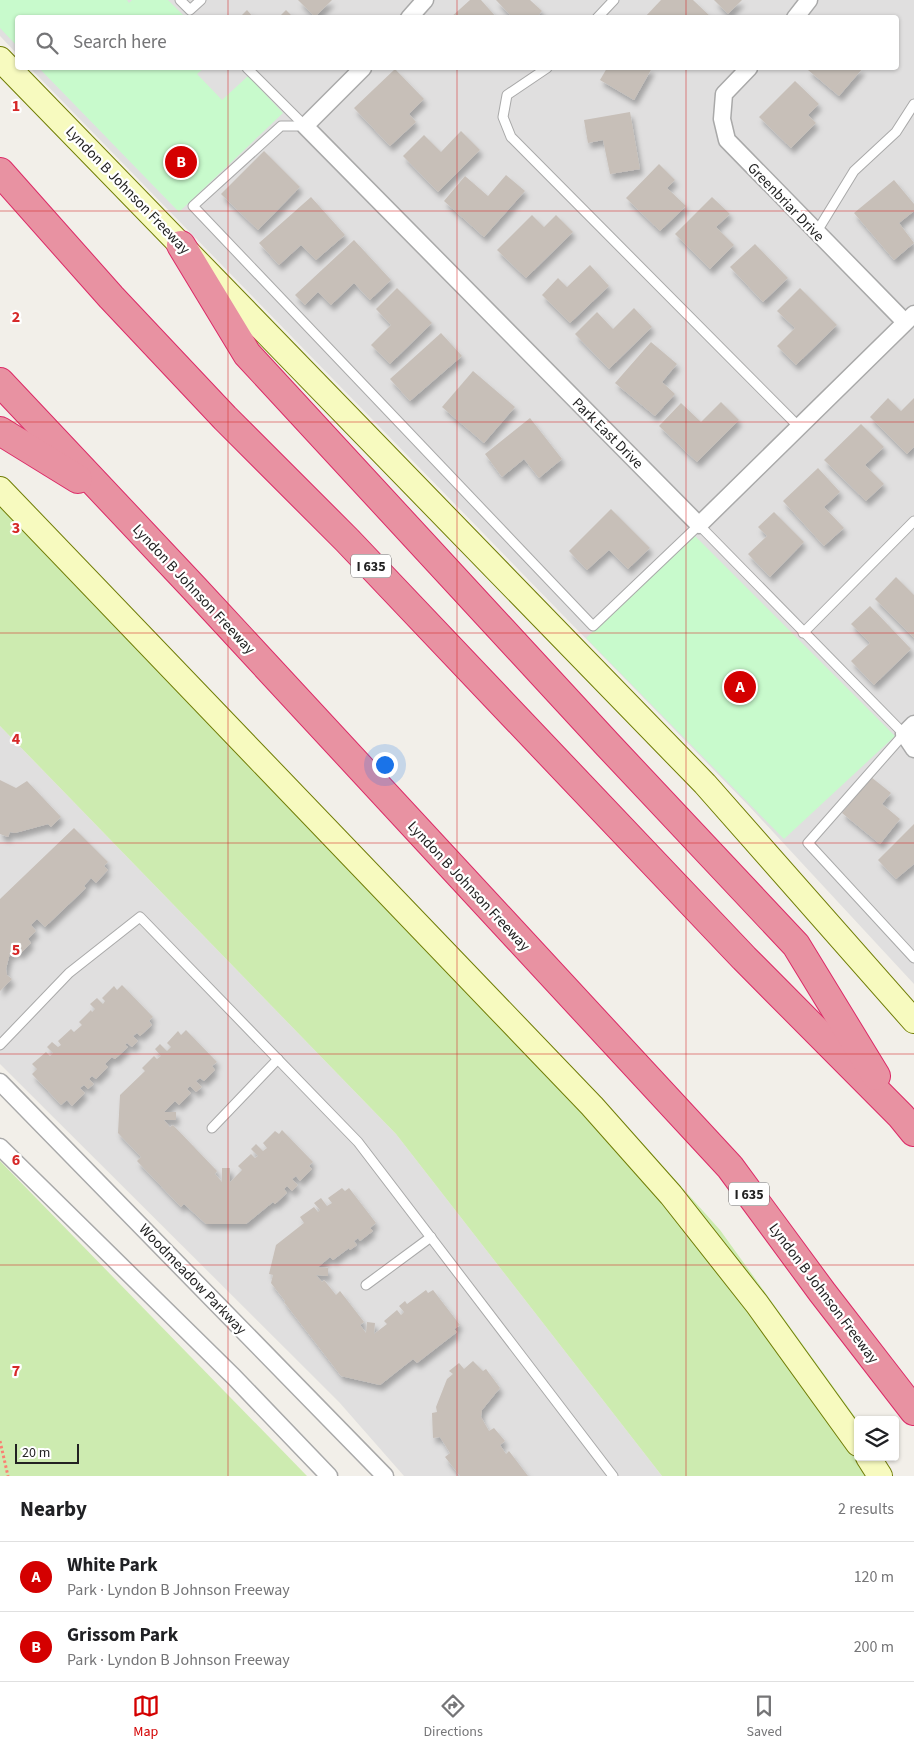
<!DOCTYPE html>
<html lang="en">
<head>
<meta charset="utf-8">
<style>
	body { margin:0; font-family:"Source Sans 3",sans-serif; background:#f2f2f2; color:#202124 }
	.controls { position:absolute; right:15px; bottom:15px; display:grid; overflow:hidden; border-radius:5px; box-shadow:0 1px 4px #0004 }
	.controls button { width:45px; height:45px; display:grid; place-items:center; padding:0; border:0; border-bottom:1px solid #e0e0e0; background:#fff; color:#202124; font:25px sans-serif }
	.scale { position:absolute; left:15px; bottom:12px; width:64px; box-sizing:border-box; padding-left:5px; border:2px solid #222; border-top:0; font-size:14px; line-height:18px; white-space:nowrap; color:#222; -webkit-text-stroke:4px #fff; paint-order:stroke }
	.you { position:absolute; left:384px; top:764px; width:18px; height:18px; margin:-12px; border:4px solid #fff; border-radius:50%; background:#1a73e8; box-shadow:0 0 0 8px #1a73e833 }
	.badge { display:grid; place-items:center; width:32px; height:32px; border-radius:50%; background:#d40000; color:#fff; font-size:16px; font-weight:700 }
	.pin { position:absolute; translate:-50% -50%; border:2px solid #fff; box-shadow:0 1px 5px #0006 }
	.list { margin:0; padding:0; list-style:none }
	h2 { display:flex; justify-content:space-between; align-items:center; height:65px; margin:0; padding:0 20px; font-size:21px }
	h2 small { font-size:16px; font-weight:400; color:#757577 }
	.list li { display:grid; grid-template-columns:32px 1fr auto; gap:15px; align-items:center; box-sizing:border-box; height:70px; padding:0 20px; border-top:1px solid #e0e0e0 }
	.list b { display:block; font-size:19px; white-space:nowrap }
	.list p { margin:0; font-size:16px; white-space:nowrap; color:#757577 }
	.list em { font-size:16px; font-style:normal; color:#757577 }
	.icon { flex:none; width:28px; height:28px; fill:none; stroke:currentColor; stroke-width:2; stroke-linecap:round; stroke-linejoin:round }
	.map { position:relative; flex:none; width:914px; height:1476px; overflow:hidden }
	.search { position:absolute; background:#fff; box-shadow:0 1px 4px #0004; left:15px; right:15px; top:15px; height:55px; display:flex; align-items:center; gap:12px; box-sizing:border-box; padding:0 18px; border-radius:5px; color:#757577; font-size:19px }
	.sheet { height:205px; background:#fff }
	nav { display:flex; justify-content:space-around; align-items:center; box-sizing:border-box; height:70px; border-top:1px solid #e0e0e0; background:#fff; font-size:14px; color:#757577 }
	nav a { display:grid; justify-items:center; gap:2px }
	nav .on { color:#d40000 }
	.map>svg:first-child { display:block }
	.residential { fill:#e0dfdf }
	.grass { fill:#cdebb0 }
	.park { fill:#c8facc }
	.building { fill:#c7bfb8; filter:url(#shadow) }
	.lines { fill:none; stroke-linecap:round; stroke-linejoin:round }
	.lane-casing { stroke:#a9a9a9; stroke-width:11 }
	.street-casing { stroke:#a9a9a9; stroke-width:19 }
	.secondary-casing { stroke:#707d05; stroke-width:26 }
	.highway-casing { stroke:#dc2a67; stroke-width:30 }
	.path { stroke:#fa8072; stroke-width:3; stroke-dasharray:2.5 2.5; stroke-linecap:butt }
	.lane { stroke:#fff; stroke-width:9 }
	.street { stroke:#fff; stroke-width:16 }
	.secondary { stroke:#f7fabf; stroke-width:24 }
	.highway { stroke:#e892a2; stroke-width:28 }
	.grid { fill:none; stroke:#d62828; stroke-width:1; stroke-opacity:0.55 }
	.labels { text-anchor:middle; stroke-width:4.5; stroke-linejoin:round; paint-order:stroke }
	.shield { fill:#fff; stroke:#646464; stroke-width:1 }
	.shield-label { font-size:14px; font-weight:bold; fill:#222 }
	.street-label { font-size:15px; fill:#222; stroke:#fff }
	.grid-label { font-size:16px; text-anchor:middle; font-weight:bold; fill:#d62828; stroke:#fff; stroke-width:4.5; stroke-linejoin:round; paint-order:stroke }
</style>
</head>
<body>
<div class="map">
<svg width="914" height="1476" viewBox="0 0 914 1476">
	<defs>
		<filter id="shadow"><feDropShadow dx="3" dy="5.5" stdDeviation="2.5" flood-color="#0004"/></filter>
	</defs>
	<rect width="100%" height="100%" fill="#f2efe9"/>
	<g class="residential">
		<path d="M0 0H914V984L749 806 30 68H896V18H18L17 54 0 36Z"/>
		<path d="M0 726 396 1134 662 1476H404L339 1402 0 1064Z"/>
	</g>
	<g class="grass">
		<path d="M0 482 644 1145 720 1230 858 1421V1457H883L891 1476H662L396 1134 0 726Z"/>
		<path d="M0 1161 307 1476H0Z"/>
	</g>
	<g class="park">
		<path d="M0 0H127L129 3 132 0H168L185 17 18 18 17 46 0 28Z"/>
		<path d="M39 68H204L197 74 222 100 248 76 283 113 179 212Z"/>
		<path d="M695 536 895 736 784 839 586 638Z"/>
	</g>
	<g class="building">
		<path d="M298 0H332L315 17Z"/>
		<path d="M470 0H481L497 18H450Z"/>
		<path d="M496 0H530L542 11 536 18H513Z"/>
		<path d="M661 0H693L712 18H644Z"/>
		<path d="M714 0H742L728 14Z"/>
		<path d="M247 10 254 18H239Z"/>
		<path d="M286 10 294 18H278Z"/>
		<path d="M607 68H652L634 100 600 80Z"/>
		<path d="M810 68H863L839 96 808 70Z"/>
		<path d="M395 69 424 99 409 114 416 122 390 146 354 108Z"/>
		<path d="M795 81 819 104 808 115 816 123 791 148 759 117Z"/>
		<path d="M630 112 640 169 610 174 603 140 588 143 584 120Z"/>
		<path d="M461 131 480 150 438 192 403 156 424 135 441 152Z"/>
		<path d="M264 151 300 187 258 230 221 194Z"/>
		<path d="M659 164 675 180 667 188 686 206 660 231 626 198Z"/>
		<path d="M506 175 525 191 484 237 444 201 465 176 488 196Z"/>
		<path d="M894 180 914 204V211L899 223 914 243 894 260 854 213Z"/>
		<path d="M311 197 345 235 316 260 301 245 279 265 259 243Z"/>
		<path d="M712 197 730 214 716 227 734 245 710 269 675 234Z"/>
		<path d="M532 215 544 227 556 215 573 232 526 278 497 250Z"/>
		<path d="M354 240 391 280 370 300 354 283 331 305 318 292 305 305 295 295Z"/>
		<path d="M755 244 788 278 763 302 730 267Z"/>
		<path d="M590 265 609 286 570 323 542 295 558 278 567 287Z"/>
		<path d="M397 288 432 323 390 364 371 345 391 325 376 309Z"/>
		<path d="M800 288 837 325 796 365 777 346 795 328 777 311Z"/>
		<path d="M634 308 652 327 609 369 575 334 597 312 613 329Z"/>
		<path d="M441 333 462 356 410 401 390 379Z"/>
		<path d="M651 342 677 364 662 382 675 394 655 416 615 383Z"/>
		<path d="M473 371 515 407 484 443 442 407Z"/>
		<path d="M888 398 901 411 914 398V447L907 454 870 417Z"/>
		<path d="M721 402 739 420 697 462 659 426 681 403 701 422Z"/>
		<path d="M530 418 562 459 539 478 524 459 502 477 485 454Z"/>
		<path d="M861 424 884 447 865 465 884 484 866 501 824 460Z"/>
		<path d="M818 468 840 492 824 507 844 528 824 546 783 501Z"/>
		<path d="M611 509 650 548 628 569 609 550 587 570 569 551Z"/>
		<path d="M774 512 804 542 770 577 748 554 767 536 758 527Z"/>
		<path d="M896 577 914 595V638L875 599Z"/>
		<path d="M870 606 911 649 874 685 851 661 870 643 851 624Z"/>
		<path d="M871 777 891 793 882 804 900 819 880 844 842 813Z"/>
		<path d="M0 780 16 788 27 781 61 817 51 827 48 824 15 833 10 832 8 837 0 834Z"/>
		<path d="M914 824V864L896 879 878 860Z"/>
		<path d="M74 828 108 862 104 866 108 870 96 883 91 878 84 886 86 888 45 927 37 919 31 925 36 931 28 939 31 943 20 954 16 951 12 956 10 953 6 969 7 975 12 979 0 991V899Z"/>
		<path d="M122 985 153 1017 149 1021 152 1025 140 1036 137 1033 133 1036 138 1041 132 1047 127 1043 125 1045 128 1047 115 1059 112 1057 105 1064 108 1067 96 1079 92 1076 89 1079 94 1084 88 1089 84 1085 80 1088 85 1093 72 1106 67 1100 61 1105 32 1074 37 1069 32 1064 46 1052 50 1056 53 1053 47 1047 52 1042 58 1047 61 1045 58 1041 71 1029 74 1032 82 1025 79 1022 91 1010 92 1012 95 1009 90 1004 97 998 103 1004 105 1001 102 998 114 986 117 990Z"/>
		<path d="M186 1030 217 1062 212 1066 215 1070 204 1081 200 1078 196 1081 202 1087 196 1092 190 1086 187 1089 191 1093 179 1105 175 1101 164 1112H176V1120H164L170 1127 173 1125 217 1171 215 1174 222 1182V1168H230V1182L242 1170 238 1166 251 1154 255 1158 258 1156 251 1149 256 1144 263 1151 267 1148 263 1143 275 1131 279 1134 282 1130 313 1162 309 1166 312 1169 300 1181 296 1176 292 1179 298 1185 292 1191 287 1186 284 1189 287 1193 275 1204 273 1202 246 1224H206L184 1204 181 1207 137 1161 141 1157 118 1133 120 1095 145 1071 142 1068 154 1056 157 1059 161 1056 155 1049 160 1044 167 1051 171 1047 167 1043 178 1031 181 1035Z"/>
		<path d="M342 1188 345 1191 349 1188 376 1223 370 1228 373 1231 360 1241 358 1238 354 1241 357 1245 350 1250 349 1248 333 1260 330 1257 318 1267 328 1268V1276L316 1275 322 1282 324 1280 336 1295 340 1291 364 1322 360 1325 366 1333 367 1322 375 1323 374 1334 387 1324 384 1321 397 1310 401 1315 404 1312 399 1306 405 1301 407 1304 426 1290 428 1293 433 1290 460 1325 454 1329 457 1332 417 1363 413 1359 380 1385 341 1376 284 1302 285 1301 271 1283 273 1275 269 1274 276 1245 304 1223 300 1217 314 1207 318 1212 320 1210 314 1203 321 1198 327 1206 332 1203 328 1198Z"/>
		<path d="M473 1361 483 1371 486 1369 500 1388 482 1410 481 1417 489 1431 494 1428 505 1441 500 1445 506 1454 509 1451 528 1476H460L445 1457 450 1453 440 1437 433 1438 432 1413 437 1412 436 1407 447 1379 453 1374 449 1371 459 1363 464 1369Z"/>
	</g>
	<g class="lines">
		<g class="lane-casing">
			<g id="lane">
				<path d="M180 0 190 10 201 0"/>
				<path d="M597 18 614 0"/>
				<path d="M247 68 305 126"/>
				<path d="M547 68 507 95 503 117 511 137 799 427"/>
				<path d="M305 126H281L193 206 593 626 699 525 904 734 808 843 914 958"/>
				<path d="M816 233 854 171 896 132 914 104"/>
				<path d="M803 633 914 521"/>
				<path d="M0 1045 69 973 140 917 358 1142 613 1476"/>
				<path d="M212 1128 278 1059"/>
				<path d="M366 1285 431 1237"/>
			</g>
		</g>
		<g class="street-casing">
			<g id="street">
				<path d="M409 18 425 0"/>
				<path d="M795 18 809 0"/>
				<path d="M363 68 305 126 699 525 914 314"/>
				<path d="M749 68 724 94 722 119 727 140 905 322"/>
				<path d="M914 724 904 734 914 749"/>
				<path d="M0 1082 385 1476"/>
				<path d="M0 1147 234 1377 329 1476"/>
			</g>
		</g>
		<g class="secondary-casing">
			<g id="secondary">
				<path d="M0 59 705 784 914 1021"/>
				<path d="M0 489 592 1106 671 1195 757 1304 858 1444"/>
				<path d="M868 1457 880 1476"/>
			</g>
		</g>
		<g class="highway-casing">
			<g id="highway">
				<path d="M0 172 111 297 225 418 347 540 744 958 901 1116 914 1132"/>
				<path d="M181 245 247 354 608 745 796 945 876 1076"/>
				<path d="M0 382 194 588 730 1167 822 1292 914 1411"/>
				<path d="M0 431 78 479"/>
			</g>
		</g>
		<path class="path" d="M0 1441 8 1476"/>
		<use href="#lane" class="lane"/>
		<use href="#street" class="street"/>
		<use href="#secondary" class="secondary"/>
		<use href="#highway" class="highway"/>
	</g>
	<path class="grid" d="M228 0V18M457 0V18M686 0V18M228 68V1476M457 68V1476M686 68V1476M0 211H914M0 422H914M0 633H914M0 843H914M0 1054H914M0 1265H914"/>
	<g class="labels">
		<g class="shield">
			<rect x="351" y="554.5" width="40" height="23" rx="4"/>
			<rect x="729" y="1182.5" width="40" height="23" rx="4"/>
		</g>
		<g class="shield-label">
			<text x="371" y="571">I 635</text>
			<text x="749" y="1199">I 635</text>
		</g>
		<g class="street-label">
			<text transform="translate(128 190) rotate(46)" y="5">Lyndon B Johnson Freeway</text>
			<text transform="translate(786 202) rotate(46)" y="5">Greenbriar Drive</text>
			<text transform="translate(608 433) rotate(45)" y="5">Park East Drive</text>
			<text transform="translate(194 589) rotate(47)" y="5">Lyndon B Johnson Freeway</text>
			<text transform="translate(469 886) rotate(47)" y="5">Lyndon B Johnson Freeway</text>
			<text transform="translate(193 1279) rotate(46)" y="5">Woodmeadow Parkway</text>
			<text transform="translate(824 1293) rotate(53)" y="5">Lyndon B Johnson Freeway</text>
		</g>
	</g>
	<g class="grid-label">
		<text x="16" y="111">1</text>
		<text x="16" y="322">2</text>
		<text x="16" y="533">3</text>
		<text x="16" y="744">4</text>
		<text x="16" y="955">5</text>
		<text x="16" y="1165">6</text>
		<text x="16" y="1376">7</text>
	</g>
</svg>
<div class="controls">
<button><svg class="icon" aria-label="layers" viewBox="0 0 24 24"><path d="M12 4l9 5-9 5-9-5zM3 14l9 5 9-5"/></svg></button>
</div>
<div class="scale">20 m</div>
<div class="you"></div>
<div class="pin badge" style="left:740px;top:687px">A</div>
<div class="pin badge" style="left:181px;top:162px">B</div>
<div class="search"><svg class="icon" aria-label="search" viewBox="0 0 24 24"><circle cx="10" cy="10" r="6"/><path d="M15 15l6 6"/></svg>Search here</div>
</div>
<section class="sheet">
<h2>Nearby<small>2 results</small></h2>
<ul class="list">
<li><span class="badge">A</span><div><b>White Park</b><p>Park · Lyndon B Johnson Freeway</p></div><em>120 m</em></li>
<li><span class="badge">B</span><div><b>Grissom Park</b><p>Park · Lyndon B Johnson Freeway</p></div><em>200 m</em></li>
</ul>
</section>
<nav>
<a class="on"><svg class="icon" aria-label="map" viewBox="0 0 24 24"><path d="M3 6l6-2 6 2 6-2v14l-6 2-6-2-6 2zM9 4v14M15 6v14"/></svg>Map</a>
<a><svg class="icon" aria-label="directions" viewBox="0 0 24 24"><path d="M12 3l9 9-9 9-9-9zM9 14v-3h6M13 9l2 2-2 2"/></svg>Directions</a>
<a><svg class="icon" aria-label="saved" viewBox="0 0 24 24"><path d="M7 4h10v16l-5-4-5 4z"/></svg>Saved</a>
</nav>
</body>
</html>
